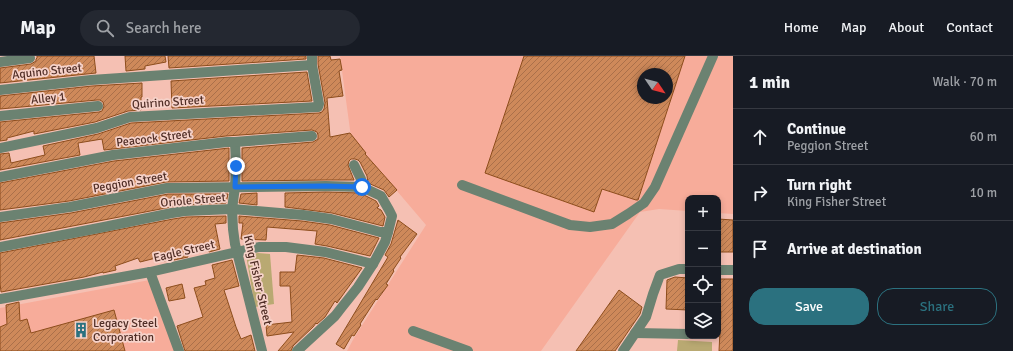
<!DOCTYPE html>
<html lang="en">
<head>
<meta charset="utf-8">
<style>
	body { margin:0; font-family:Signika,sans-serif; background:#242831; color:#f1f3f6 }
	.controls { position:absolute; right:12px; bottom:12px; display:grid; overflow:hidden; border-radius:8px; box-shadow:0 2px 6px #0003 }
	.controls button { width:36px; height:36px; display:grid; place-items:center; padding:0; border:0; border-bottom:1px solid #363941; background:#171b24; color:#f1f3f6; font:20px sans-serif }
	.compass { position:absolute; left:637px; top:12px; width:36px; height:36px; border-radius:50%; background:#171b24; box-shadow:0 2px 6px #0003; rotate:125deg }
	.stop { position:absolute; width:12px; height:12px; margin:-9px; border:3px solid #1a73e8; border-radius:50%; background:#fff }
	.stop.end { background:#1a73e8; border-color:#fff; box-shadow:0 1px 4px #0008 }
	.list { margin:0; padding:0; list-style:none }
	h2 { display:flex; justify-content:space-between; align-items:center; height:52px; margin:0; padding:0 16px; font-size:17px }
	h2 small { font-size:13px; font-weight:400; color:#9ea1a6 }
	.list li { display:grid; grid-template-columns:26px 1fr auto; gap:12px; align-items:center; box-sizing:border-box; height:56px; padding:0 16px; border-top:1px solid #363941 }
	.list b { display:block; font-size:15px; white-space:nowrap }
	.list p { margin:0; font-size:13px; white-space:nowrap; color:#9ea1a6 }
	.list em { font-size:13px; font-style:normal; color:#9ea1a6 }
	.actions { display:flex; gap:8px; padding:12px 16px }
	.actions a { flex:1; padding:9px 0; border:1px solid #2b717f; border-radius:16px; text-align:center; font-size:14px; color:#2b717f }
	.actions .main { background:#2b717f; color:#fff }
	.icon { flex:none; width:22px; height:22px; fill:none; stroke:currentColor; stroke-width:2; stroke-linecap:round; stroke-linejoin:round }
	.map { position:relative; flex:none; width:733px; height:295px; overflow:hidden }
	header { display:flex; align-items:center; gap:24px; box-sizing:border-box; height:56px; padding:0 20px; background:#171b24; border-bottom:1px solid #363941 }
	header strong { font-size:19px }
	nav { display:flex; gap:22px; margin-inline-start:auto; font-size:14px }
	.search { width:280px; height:36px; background:#242831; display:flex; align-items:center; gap:10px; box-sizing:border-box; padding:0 14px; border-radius:22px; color:#9ea1a6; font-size:15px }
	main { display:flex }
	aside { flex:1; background:#171b24 }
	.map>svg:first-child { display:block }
	.built { fill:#f7ac9a; fill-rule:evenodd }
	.park { fill:#b9a972 }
	.building { fill:url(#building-hatch); stroke:#8d4d1c; fill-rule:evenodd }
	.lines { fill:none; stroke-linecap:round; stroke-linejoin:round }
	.minor { stroke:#6b8271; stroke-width:10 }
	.route { stroke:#1a73e8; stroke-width:5 }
	.labels { text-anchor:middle; stroke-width:3.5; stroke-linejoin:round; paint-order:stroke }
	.street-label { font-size:12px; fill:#502e26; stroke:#f6d2c9 }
	.poi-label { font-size:12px; fill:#502e26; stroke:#f6d2c9; text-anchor:start }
</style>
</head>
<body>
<header>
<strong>Map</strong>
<div class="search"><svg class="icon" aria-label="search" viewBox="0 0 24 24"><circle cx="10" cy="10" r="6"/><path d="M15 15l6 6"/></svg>Search here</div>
<nav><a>Home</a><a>Map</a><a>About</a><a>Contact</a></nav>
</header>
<main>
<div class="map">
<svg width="733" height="295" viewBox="0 0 733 295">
	<defs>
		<pattern id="building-hatch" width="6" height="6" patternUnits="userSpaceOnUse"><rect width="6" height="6" fill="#ce895a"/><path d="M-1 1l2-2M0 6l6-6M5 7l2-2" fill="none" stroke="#aa704a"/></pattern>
	</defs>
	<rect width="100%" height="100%" fill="#f5c0b3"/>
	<g class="built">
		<path d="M340 0H733V158L718 157V142H688V155L659 153 640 156 541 295H347L354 282 426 169 351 81ZM643 18H667V42H643Z"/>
		<path d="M155 223 180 295H0V252Z"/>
	</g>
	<g class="park">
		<path d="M258 197 270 198 274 248 255 251 246 199Z"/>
		<path d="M678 284 712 286V295H677Z"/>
	</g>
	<g class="building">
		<path d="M37 0H94L96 17 0 27V12L31 8 36 5V3L37 2Z"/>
		<path d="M125 0H165L166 6 145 10V13L126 15Z"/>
		<path d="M168 0H306V3L169 12Z"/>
		<path d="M318 0H330L331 4 340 3 342 14 339 15 343 40 327 42 330 81 350 77 366 97 365 98 397 134 389 141 384 134 368 127 367 120 360 106 358 104 355 103H351L349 105 348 109 354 124H326L242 125V92L313 86 318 83V79L317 76 312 74 226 80 104 94 102 83 78 87 80 99 0 114V98L9 97 11 107 45 99 43 90 98 78 131 67 319 57 322 56 324 53 325 47 318 8Z"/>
		<path d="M524 0H685L638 144H636L602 133 594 156 485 117ZM643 18H667V42H643Z"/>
		<path d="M307 16 312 45 172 52 171 25Z"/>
		<path d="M142 27V41H141V54L128 55 95 66 34 78V75L7 82V84L0 85V66L99 56 102 55 104 50 103 46 100 44H97L0 53V40L92 30Z"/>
		<path d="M229 92V125L166 126 69 145 0 154V127L114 105Z"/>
		<path d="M326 136 360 137 376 145 379 150 377 152 381 154 385 161 383 170 332 157 285 151V137Z"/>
		<path d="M257 137V149L239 147 241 138Z"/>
		<path d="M168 138H228L226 147 185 149 171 151 0 184V167L71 157Z"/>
		<path d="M226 160V167L215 168 220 193 209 196 208 192 187 197 188 201 174 204V203L164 205V200L140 206 138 202 115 210 116 214 103 217V216L84 221 1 236 0 227V197L173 163 186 161Z"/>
		<path d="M239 160 302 165 330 169 379 182 370 200 327 190 315 188 317 175 267 171 266 184 241 183 243 167H239Z"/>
		<path d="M718 163 733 164V196H718Z"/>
		<path d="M398 164 417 178 400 201 401 202 393 214 394 215 386 228 388 229 377 244 376 243 360 268 361 269 354 280 352 279 344 293 336 288 388 201 385 199 391 188Z"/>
		<path d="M297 199 324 202 362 212 337 247 335 245 325 261 317 268 316 267 313 271 293 290 291 295H278L294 276 267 280 266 269 292 266 290 230H280V216H295Z"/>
		<path d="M232 204 239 230 224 234 236 271 241 283 251 279 255 295H185L177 270 203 261 194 232 206 229 205 225 215 222 212 209Z"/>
		<path d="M675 221 688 222V254L666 253 667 224Z"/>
		<path d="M718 223H733V295H719L721 255H718Z"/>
		<path d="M182 228 185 242 169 245 166 232Z"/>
		<path d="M619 234 642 251 640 258 621 286 615 295H576Z"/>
		<path d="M19 246 20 265 27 263 31 277 114 254 125 295H0V271L7 268 6 249Z"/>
	</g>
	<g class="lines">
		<g class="minor">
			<path d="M0 6 30 2"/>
			<path d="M0 34 91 24 312 9"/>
			<path d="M0 60 98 50"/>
			<path d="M235 86 236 110 235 131 232 153 233 173 235 188 262 295"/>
			<path d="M0 92 97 72 130 61 318 51 319 48 312 9V0"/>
			<path d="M354 109 361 123 362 131"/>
			<path d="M0 121 113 99 227 86H235L312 80"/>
			<path d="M462 129 570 169 590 171 612 168 628 158 644 147 655 131 713 0"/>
			<path d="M0 161 70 151 167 132 326 130 362 131 381 140 389 154 392 160 388 176 385 186 373 208 358 231 342 251 335 260 297 295"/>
			<path d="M0 191 104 171 172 157 185 155 232 153 303 159 331 163 373 174 380 176H388"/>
			<path d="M718 214H733"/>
			<path d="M150 216 179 295"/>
			<path d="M0 243 150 216 259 191H286L325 196 373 208"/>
			<path d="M413 275 468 295"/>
			<path d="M635 277 688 278"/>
			<path d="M623 295 646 261 653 238 660 219 679 213H688"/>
		</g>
	</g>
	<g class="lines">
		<path class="route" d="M236 110 235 131 326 130 362 131"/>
	</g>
	<defs>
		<g id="building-bare" transform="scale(1.2)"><path d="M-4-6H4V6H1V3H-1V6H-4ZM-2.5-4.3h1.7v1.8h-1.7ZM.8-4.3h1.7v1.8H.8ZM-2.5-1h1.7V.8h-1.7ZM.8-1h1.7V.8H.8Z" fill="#2b717f" stroke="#f6d2c9" stroke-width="2.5" paint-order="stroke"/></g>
	</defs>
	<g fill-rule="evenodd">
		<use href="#building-bare" x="81" y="274"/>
	</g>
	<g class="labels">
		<g class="street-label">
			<text transform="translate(47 15) rotate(-6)" y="4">Aquino Street</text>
			<text transform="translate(48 42) rotate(-6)" y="4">Alley 1</text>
			<text transform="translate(168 46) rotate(-4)" y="4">Quirino Street</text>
			<text transform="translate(154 82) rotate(-7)" y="4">Peacock Street</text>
			<text transform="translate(130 126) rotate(-10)" y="4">Peggion Street</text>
			<text transform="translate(193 144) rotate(-5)" y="4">Oriole Street</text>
			<text transform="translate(184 195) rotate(-13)" y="4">Eagle Street</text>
			<text transform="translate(258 224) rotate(77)" y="4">King Fisher Street</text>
		</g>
		<g class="poi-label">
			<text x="93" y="271">Legacy Steel<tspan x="93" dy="14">Corporation</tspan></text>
		</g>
	</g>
</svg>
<div class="controls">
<button>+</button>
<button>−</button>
<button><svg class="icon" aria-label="locate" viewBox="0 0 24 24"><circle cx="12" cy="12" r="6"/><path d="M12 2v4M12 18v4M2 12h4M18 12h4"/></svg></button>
<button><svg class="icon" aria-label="layers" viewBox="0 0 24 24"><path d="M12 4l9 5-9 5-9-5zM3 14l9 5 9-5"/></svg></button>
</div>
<svg class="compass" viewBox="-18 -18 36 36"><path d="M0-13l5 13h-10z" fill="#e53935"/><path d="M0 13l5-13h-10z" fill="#9ea1a6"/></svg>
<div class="stop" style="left:362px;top:131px"></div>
<div class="stop end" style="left:236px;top:110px"></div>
</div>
<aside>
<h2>1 min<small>Walk · 70 m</small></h2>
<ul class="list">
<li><svg class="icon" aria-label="ahead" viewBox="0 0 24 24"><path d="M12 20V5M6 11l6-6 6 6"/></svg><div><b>Continue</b><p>Peggion Street</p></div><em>60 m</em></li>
<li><svg class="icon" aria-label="right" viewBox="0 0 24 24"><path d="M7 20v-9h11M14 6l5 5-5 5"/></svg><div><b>Turn right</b><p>King Fisher Street</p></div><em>10 m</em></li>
<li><svg class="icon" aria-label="arrive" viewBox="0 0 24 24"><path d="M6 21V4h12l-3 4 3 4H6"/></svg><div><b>Arrive at destination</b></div></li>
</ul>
<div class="actions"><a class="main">Save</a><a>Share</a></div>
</aside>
</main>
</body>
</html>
